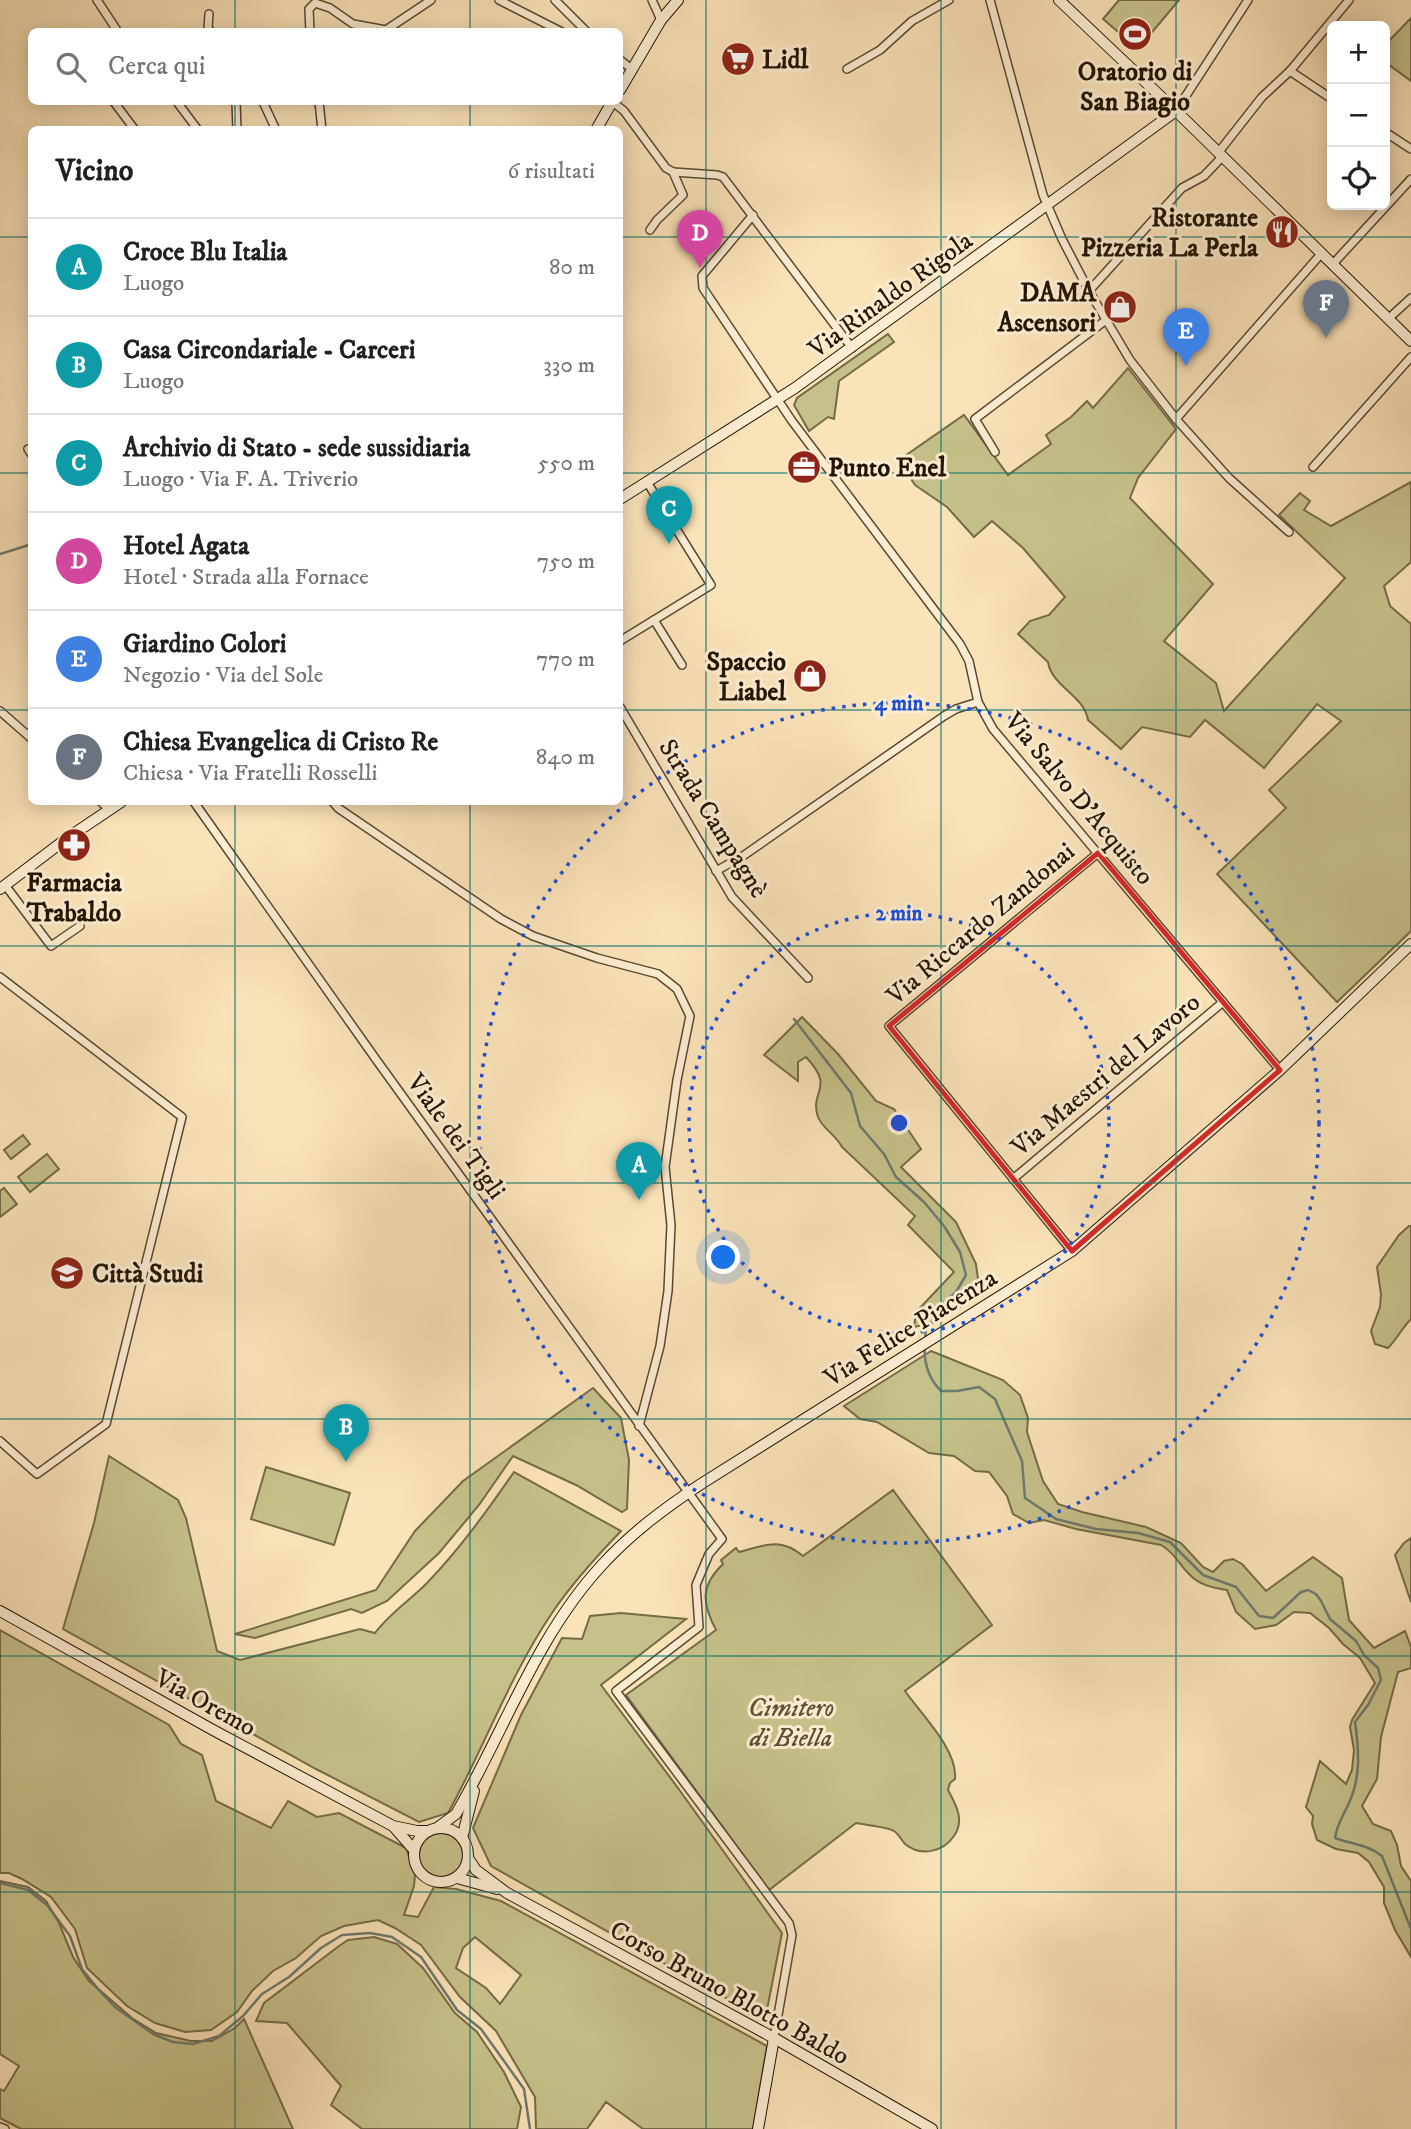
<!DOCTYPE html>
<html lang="it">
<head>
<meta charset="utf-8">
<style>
	body { margin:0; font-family:"IM FELL DW Pica",serif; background:#f6f6f6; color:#202124 }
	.controls { position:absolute; right:21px; top:21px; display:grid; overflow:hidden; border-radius:10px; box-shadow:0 4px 18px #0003 }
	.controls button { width:63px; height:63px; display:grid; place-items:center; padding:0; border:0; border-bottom:2px solid #e0e0e0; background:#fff; color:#202124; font:35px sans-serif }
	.you { position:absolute; left:724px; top:1258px; width:24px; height:24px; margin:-18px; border:5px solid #fff; border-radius:50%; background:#1a73e8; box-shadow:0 0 0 10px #1a73e833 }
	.badge { display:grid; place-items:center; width:46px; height:46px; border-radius:50%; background:#8f2418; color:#fff; font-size:23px; font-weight:700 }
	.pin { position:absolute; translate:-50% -58px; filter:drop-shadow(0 2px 4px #0008) }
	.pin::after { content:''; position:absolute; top:37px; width:24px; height:21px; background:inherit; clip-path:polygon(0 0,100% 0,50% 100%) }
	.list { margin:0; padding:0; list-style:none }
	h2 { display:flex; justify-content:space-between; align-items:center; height:91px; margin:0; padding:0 28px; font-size:30px }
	h2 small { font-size:23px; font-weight:400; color:#757577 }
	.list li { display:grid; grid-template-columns:46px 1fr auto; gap:21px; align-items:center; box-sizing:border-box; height:98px; padding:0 28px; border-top:2px solid #e0e0e0 }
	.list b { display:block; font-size:26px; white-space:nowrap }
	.list p { margin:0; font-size:23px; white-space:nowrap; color:#757577 }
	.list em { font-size:23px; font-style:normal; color:#757577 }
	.icon { flex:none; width:38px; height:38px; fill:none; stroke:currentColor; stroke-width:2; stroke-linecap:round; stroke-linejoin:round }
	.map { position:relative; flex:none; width:1411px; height:2129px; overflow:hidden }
	.search { position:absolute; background:#fff; box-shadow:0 4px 18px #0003; left:28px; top:28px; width:595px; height:77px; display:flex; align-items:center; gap:18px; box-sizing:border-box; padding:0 24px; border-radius:10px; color:#757577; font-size:26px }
	.panel { position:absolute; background:#fff; box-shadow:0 4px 18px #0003; left:28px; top:126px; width:595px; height:679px; border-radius:10px }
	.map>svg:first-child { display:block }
	.green { fill:#c6c18a; stroke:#746b47; stroke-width:2; fill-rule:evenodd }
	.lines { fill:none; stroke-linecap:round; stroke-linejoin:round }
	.stream { stroke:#6d7a6e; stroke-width:2.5 }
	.street-casing { stroke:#594831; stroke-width:10 }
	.secondary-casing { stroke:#231504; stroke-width:12 }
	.street { stroke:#fcedd2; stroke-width:7 }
	.secondary { stroke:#fcedd2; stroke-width:10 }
	.marked { fill:none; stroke:#d62828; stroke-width:5; stroke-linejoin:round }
	.grid { fill:none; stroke:#0f766e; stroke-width:2; stroke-opacity:0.55 }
	.ring { fill:none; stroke:#1d4ed8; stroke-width:3.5; stroke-dasharray:3.5 7 }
	.labels { text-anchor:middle; stroke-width:6; stroke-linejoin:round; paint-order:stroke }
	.poi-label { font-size:26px; font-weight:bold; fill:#231504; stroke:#fcedd2; text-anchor:start }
	.street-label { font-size:26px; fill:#231504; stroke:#fcedd2 }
	.park-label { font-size:26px; font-style:italic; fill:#5c5133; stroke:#fcedd2 }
	.centre { fill:#1d4ed8; stroke:#fcedd2; stroke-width:3.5 }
	.ring-label { font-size:21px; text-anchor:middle; font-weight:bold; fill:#1d4ed8; stroke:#fcedd2; stroke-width:6; stroke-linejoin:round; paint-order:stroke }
</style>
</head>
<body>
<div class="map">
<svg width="1411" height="2129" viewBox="0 0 1411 2129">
	<rect width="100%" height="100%" fill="#fbe3b9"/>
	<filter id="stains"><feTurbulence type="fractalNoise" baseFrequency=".00286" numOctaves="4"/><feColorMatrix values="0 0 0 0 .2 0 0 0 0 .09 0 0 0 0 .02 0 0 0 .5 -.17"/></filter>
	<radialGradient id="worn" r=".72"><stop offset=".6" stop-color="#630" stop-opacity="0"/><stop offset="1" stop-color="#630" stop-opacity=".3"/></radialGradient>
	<g class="green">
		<path d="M1119 0H1179L1138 49 1103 19Z"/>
		<path d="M1411 18V81L1385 62V45Z"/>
		<path d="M888 334 894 342 839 381 834 419 828 417 809 431 794 405 797 398Z"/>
		<path d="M1128 368 1176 429 1138 478 1130 498 1213 584 1164 641 1216 683 1224 711 1345 578 1279 515 1300 493 1310 501 1304 510 1331 526 1411 482V562L1384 586 1390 606 1411 624V931L1337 1002 1217 874 1286 808 1269 790 1341 721 1317 704 1264 768 1205 720 1190 737 1142 727 1121 749 1088 720C1084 695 1052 687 1048 662L1018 634 1030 621 1049 615 1065 597 1023 548 992 521 974 537 947 507 915 485 899 460 964 415 1008 475 1051 444 1046 435 1071 417 1087 401 1093 408Z"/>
		<path d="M802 1017 838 1054 876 1101 894 1109 921 1149 901 1167 956 1222 976 1264 980 1294 937 1322 914 1327 916 1312 954 1272 908 1225 915 1216 842 1147C836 1135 822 1128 818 1117 809 1090 836 1089 806 1057L798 1062V1081L764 1055Z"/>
		<path d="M23 1135 30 1144 11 1159 4 1150Z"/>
		<path d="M47 1154 59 1169 30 1192 18 1177Z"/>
		<path d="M4 1188 17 1204 0 1217V1191Z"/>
		<path d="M1409 1226H1411V1319C1402 1328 1397 1339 1388 1348L1375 1344 1371 1331 1380 1307 1381 1294 1377 1267 1399 1235Z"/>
		<path d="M931 1351 1003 1380 1020 1395 1028 1418 1027 1432 1039 1469 1043 1481 1058 1504 1082 1512 1146 1527 1181 1543 1203 1567 1213 1572 1224 1561 1233 1559 1242 1564 1266 1591 1313 1557 1342 1578 1349 1620 1374 1648 1405 1631 1411 1647V1668L1398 1672 1381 1737 1377 1779 1362 1806 1373 1824 1391 1831 1397 1845 1401 1866 1411 1881V1957L1395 1930 1384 1903V1887L1369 1862 1358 1853 1336 1849 1317 1840 1312 1824 1313 1816 1306 1807 1320 1761 1346 1784 1352 1770 1354 1750 1350 1727 1352 1720 1375 1683 1360 1658 1343 1644 1329 1628 1310 1613 1294 1612 1276 1625 1255 1629 1236 1612 1227 1590C1213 1588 1199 1585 1189 1574 1178 1563 1175 1553 1161 1545L1076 1529 1044 1520 1029 1523 1013 1514 1007 1496 989 1472 975 1471 954 1456 929 1453 877 1422 860 1419 844 1406Z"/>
		<path d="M593 1388 621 1418 629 1460 627 1509 622 1512 576 1485 513 1456 479 1505 439 1553 387 1601 362 1613 351 1609 255 1638 235 1634 376 1590 415 1531 463 1481Z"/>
		<path d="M109 1456 178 1500 186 1518 217 1651 240 1660 360 1629 375 1633C390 1613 409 1601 426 1584 459 1550 487 1511 514 1472L621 1531C596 1557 572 1583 552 1613 510 1675 484 1748 448 1813L419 1822 316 1769 63 1629 94 1523Z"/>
		<path d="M266 1467 350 1493 334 1545 251 1519Z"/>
		<path d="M893 1490 992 1625 905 1691C921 1714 958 1750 955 1779L950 1783 948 1790C956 1805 965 1820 954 1836 943 1852 921 1857 905 1844 901 1840 899 1834 894 1831 888 1827 865 1825 856 1823L769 1890 626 1695 716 1630C702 1603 700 1586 723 1564L721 1560 736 1548 739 1552C763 1546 780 1536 803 1556Z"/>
		<path d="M1411 1538V1602L1395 1555 1404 1543Z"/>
		<path d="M621 1613 686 1619 601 1685 678 1788 782 1933 765 2020 491 1866 473 1828 521 1715 562 1638 582 1639 590 1616Z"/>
		<path d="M0 1630 169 1725 181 1744 202 1755 216 1801 271 1828 288 1801 317 1817 339 1813 406 1848 415 1875 414 1886 404 1915 418 1917 434 1887 456 1889 501 1901 767 2046 753 2129H643L606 2102 587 2129H536L535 2097 496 2031 460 1997 421 1945 395 1928 378 1920 344 1926 321 1936 296 1958 273 1971 252 1991 237 2012 211 2030 185 2032 155 2023 127 2006 87 1968 75 1929 51 1897 22 1879 9 1873H0ZM475 1937 521 1975 500 2004 486 1988 456 1968 463 1948Z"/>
		<circle cx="441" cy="1855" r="22"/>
		<path d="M0 1881 28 1887 46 1901 59 1923 73 1957 89 1981 132 2018 156 2033 191 2041H212L235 2028 244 2019 293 2129H21L0 2118V2089L4 2091 19 2066 0 2054Z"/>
		<path d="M374 1937 397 1944 423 1968 455 2013 477 2032 504 2072 521 2107 517 2129H362L331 2105 341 2086 287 2023 256 2021 264 2003 339 1946 348 1940Z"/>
	</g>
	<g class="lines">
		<g class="stream">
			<path d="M0 554 32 544"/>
			<path d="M794 1019 851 1093 860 1126 884 1154 896 1177 924 1202 944 1226 960 1252 966 1275 956 1292 927 1318 925 1339"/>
			<path d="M925 1346C923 1362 929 1379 941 1391H957L979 1387 995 1399 1022 1461 1025 1498 1056 1519 1096 1529 1138 1533 1170 1542 1203 1575 1236 1587 1259 1616 1273 1618 1301 1592 1308 1590 1316 1594 1321 1601 1330 1619 1356 1641 1364 1655 1378 1668 1381 1680 1368 1705 1355 1722C1359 1750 1361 1777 1349 1803 1343 1816 1337 1824 1335 1838 1351 1844 1369 1845 1382 1856L1411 1929"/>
			<path d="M0 1883 28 1890 47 1905 70 1936 82 1969 98 1989 115 2007 153 2034 173 2042 193 2044 219 2036 243 2016 262 1994 289 1977 321 1948 342 1935 370 1933 392 1937 421 1957 457 2010 481 2029 524 2089 530 2129"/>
		</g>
		<g class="street-casing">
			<g id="street">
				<path d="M97 0 118 32"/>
				<path d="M499 0 562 32"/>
				<path d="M555 0 587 32"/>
				<path d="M652 0 661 20"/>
				<path d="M990 0 1043 195 1062 239 1089 291 1130 360 1176 419 1229 478 1289 532"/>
				<path d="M209 14 208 28 211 32"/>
				<path d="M310 32 309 9 315 3 330 8 353 24 386 30 431 0"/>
				<path d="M620 60 632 69"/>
				<path d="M847 69 880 50 912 21 949 0"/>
				<path d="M1290 71 1332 99"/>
				<path d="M114 102 135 130"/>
				<path d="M177 102 198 130"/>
				<path d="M236 102 237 130"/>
				<path d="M263 102 276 130"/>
				<path d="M319 102 322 130"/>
				<path d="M613 102 624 111 666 168 673 172 717 175 723 177 852 348"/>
				<path d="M1176 111 1248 0"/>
				<path d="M1385 132 1411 149"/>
				<path d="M1218 153 1262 97 1290 71 1349 0"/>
				<path d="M753 215 702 276 703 288 792 421 960 644 969 661 978 702 993 729 1280 1070"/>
				<path d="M650 230 657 220 683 195 673 172"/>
				<path d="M1332 265 1411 179"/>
				<path d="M1089 291 1182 188 1204 176 1222 157"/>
				<path d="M1388 319 1411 298"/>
				<path d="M1176 419 1321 254"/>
				<path d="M28 449 32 455"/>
				<path d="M995 452 975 419 1106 320"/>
				<path d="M1313 467 1411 357"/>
				<path d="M654 620 682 665"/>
				<path d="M620 641 711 585 647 482"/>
				<path d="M620 707 732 897 808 978"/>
				<path d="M0 711 32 739"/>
				<path d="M101 802 109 809"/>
				<path d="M194 802 375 1058 722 1539 709 1554 696 1585 699 1627 616 1691 789 1923 792 1935 774 2038"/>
				<path d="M333 802 338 808 501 919 533 936 597 958 658 974 677 989 690 1016 677 1080 665 1167 671 1225 668 1291 660 1346 639 1426"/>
				<path d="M716 871 743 856 944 716 956 709 978 702"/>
				<path d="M5 885 51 946 80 926"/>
				<path d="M0 977 182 1117 106 1424 37 1474 0 1441"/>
				<path d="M1013 1179 1223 1002"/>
				<path d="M1072 1251 889 1026 1098 853"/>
				<path d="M0 2127 5 2129"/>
			</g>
		</g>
		<g class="secondary-casing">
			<g id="secondary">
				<path d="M1059 0 1176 111 1411 341"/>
				<path d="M620 90 661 20 678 0"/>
				<path d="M596 130 612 102"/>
				<path d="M620 499 795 388 1176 111"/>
				<path d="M0 889 66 839 121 802"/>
				<path d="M0 1611 213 1730 393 1826 417 1831H429"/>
				<path d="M394 1827 414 1850"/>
				<circle cx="441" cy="1855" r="27"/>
				<path d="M437 1828 456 1814C504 1732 536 1636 602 1565 631 1533 665 1508 701 1484L1072 1251 1280 1070 1411 944"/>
				<path d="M462 1838 474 1791"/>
				<path d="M468 1858 476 1870 507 1893 774 2038 932 2129"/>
				<path d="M457 1878 497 1889"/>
				<path d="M758 2129 774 2038"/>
			</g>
		</g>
		<use href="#street" class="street"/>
		<use href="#secondary" class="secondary"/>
	</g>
	<path class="marked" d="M1098 853 1280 1070 1072 1251 889 1026Z"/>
	<path class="grid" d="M235 0V32M470 0V32M706 0V2129M941 0V2129M1176 0V2129M235 102V130M470 102V130M0 237H32M620 237H1411M0 473H32M620 473H1411M0 710H32M620 710H1411M235 802V2129M470 802V2129M0 946H1411M0 1183H1411M0 1419H1411M0 1656H1411M0 1892H1411"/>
	<g class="ring">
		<circle cx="899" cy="1123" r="210"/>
		<circle cx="899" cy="1123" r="420"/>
	</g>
	<defs>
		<g id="stadium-disc" transform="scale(1.75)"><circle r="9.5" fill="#8f2418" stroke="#fcedd2"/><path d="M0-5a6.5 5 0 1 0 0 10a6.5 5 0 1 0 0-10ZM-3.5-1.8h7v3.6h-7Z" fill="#fff"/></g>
		<g id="supermarket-disc" transform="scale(1.75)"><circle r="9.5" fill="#8f2418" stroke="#fcedd2"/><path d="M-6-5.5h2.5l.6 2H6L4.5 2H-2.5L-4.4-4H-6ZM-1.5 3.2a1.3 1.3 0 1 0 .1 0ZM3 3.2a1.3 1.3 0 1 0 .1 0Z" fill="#fff"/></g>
		<g id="restaurant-disc" transform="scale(1.75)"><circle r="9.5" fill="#8f2418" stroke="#fcedd2"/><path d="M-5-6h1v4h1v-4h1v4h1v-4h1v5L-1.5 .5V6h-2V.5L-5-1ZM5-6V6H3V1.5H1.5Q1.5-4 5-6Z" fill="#fff"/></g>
		<g id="shop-disc" transform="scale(1.75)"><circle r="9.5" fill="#8f2418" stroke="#fcedd2"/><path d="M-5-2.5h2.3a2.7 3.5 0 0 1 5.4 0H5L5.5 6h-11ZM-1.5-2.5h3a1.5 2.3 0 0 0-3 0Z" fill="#fff"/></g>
		<g id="office-disc" transform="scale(1.75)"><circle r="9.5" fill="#8f2418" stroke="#fcedd2"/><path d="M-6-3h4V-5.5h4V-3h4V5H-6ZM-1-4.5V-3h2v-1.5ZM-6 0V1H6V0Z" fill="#fff"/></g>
		<g id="pharmacy-disc" transform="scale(1.75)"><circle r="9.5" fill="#8f2418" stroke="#fcedd2"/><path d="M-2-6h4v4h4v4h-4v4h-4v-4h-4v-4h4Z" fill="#fff"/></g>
		<g id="university-disc" transform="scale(1.75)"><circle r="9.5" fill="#8f2418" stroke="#fcedd2"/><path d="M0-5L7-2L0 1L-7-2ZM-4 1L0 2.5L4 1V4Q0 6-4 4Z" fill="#fff"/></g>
	</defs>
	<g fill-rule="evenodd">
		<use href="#stadium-disc" x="1135" y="34"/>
		<use href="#supermarket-disc" x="738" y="59"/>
		<use href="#restaurant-disc" x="1282" y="232"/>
		<use href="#shop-disc" x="1120" y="307"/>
		<use href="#office-disc" x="804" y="467"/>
		<use href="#shop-disc" x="810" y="676"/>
		<use href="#pharmacy-disc" x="74" y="845"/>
		<use href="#university-disc" x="67" y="1273"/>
	</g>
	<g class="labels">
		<g class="poi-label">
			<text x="762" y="68">Lidl</text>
			<text x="1135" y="80" text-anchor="middle">Oratorio di<tspan x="1135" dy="30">San Biagio</tspan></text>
			<text x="1258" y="226" text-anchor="end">Ristorante<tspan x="1258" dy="30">Pizzeria La Perla</tspan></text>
			<text x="1096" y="301" text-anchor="end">DAMA<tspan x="1096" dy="30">Ascensori</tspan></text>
			<text x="828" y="476">Punto Enel</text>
			<text x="786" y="670" text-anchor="end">Spaccio<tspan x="786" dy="30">Liabel</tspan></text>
			<text x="74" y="891" text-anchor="middle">Farmacia<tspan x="74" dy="30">Trabaldo</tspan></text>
			<text x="92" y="1282">Città Studi</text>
		</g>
		<g class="street-label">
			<text transform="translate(890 294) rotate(-36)" y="9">Via Rinaldo Rigola</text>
			<text transform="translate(1080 798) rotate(50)" y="9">Via Salvo D'Acquisto</text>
			<text transform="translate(714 818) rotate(58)" y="9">Strada Campagnè</text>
			<text transform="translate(980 923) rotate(-40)" y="9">Via Riccardo Zandonai</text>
			<text transform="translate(1105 1074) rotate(-40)" y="9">Via Maestri del Lavoro</text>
			<text transform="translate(457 1136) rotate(54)" y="9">Viale dei Tigli</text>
			<text transform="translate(910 1327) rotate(-32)" y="9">Via Felice Piacenza</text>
			<text transform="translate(206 1702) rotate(29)" y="9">Via Oremo</text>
			<text transform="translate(730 1992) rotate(29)" y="9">Corso Bruno Blotto Baldo</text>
		</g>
		<g class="park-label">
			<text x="791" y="1716">Cimitero<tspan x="791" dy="30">di Biella</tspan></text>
		</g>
	</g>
	<circle cx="899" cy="1123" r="10" class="centre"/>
	<g class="ring-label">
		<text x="899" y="710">4 min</text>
		<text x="899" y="920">2 min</text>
	</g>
	<rect width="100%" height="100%" filter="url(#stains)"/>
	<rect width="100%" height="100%" fill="url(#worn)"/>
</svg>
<div class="controls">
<button>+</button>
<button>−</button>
<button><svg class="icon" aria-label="locate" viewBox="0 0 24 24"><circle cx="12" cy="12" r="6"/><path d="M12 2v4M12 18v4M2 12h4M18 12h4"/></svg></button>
</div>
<div class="you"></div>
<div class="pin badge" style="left:639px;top:1200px;background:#0f9aa8">A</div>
<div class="pin badge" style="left:346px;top:1462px;background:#0f9aa8">B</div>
<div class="pin badge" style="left:669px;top:544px;background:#0f9aa8">C</div>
<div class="pin badge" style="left:700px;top:268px;background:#d1479c">D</div>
<div class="pin badge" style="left:1186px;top:366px;background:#3f7fe0">E</div>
<div class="pin badge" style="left:1326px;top:338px;background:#6b7280">F</div>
<div class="search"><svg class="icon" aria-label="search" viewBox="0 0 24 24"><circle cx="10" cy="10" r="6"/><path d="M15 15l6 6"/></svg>Cerca qui</div>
<section class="panel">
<h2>Vicino<small>6 risultati</small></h2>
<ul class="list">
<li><span class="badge" style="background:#0f9aa8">A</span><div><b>Croce Blu Italia</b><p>Luogo</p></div><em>80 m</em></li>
<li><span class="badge" style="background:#0f9aa8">B</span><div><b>Casa Circondariale - Carceri</b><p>Luogo</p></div><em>330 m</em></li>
<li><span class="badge" style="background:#0f9aa8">C</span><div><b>Archivio di Stato - sede sussidiaria</b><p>Luogo · Via F. A. Triverio</p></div><em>550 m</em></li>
<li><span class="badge" style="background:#d1479c">D</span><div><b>Hotel Agata</b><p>Hotel · Strada alla Fornace</p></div><em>750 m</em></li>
<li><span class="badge" style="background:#3f7fe0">E</span><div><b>Giardino Colori</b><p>Negozio · Via del Sole</p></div><em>770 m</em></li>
<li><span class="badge" style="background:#6b7280">F</span><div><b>Chiesa Evangelica di Cristo Re</b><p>Chiesa · Via Fratelli Rosselli</p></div><em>840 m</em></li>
</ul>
</section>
</div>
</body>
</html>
